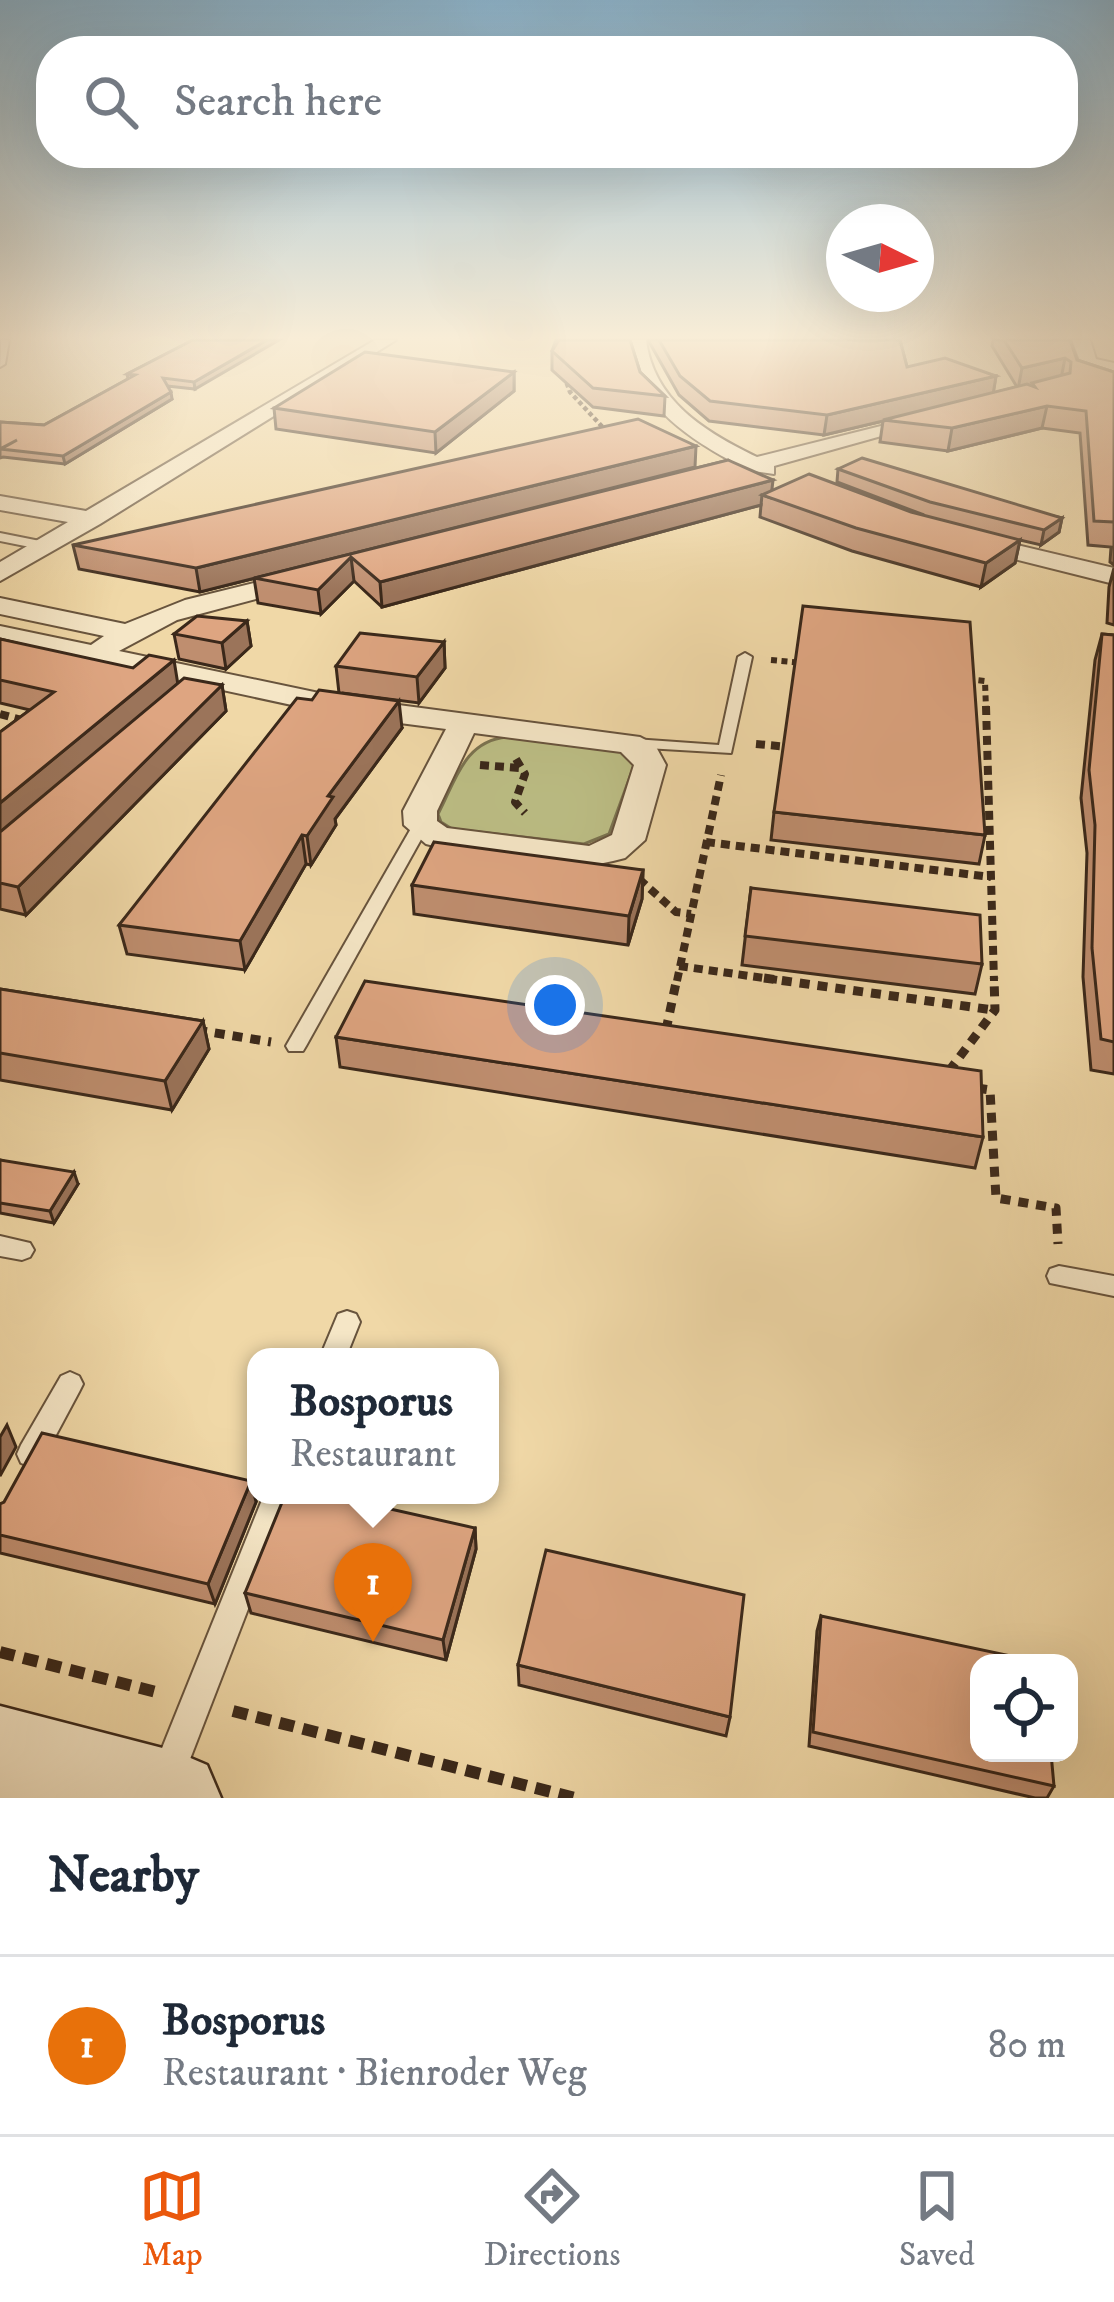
<!DOCTYPE html>
<html lang="en">
<head>
<meta charset="utf-8">
<style>
	body { margin:0; font-family:"IM FELL DW Pica",serif; background:#f6f6f7; color:#1f2937 }
	.controls { position:absolute; right:36px; bottom:36px; display:grid; overflow:hidden; border-radius:24px; box-shadow:0 12px 48px #0002 }
	.controls button { width:108px; height:108px; display:grid; place-items:center; padding:0; border:0; border-bottom:3px solid #e0e1e3; background:#fff; color:#1f2937; font:60px sans-serif }
	.compass { position:absolute; left:826px; top:204px; width:108px; height:108px; border-radius:50%; background:#fff; box-shadow:0 12px 48px #0002; rotate:95deg }
	.you { position:absolute; left:555px; top:1005px; width:42px; height:42px; margin:-30px; border:9px solid #fff; border-radius:50%; background:#1a73e8; box-shadow:0 0 0 18px #1a73e833 }
	.badge { display:grid; place-items:center; width:78px; height:78px; border-radius:50%; background:#ea580c; color:#fff; font-size:39px; font-weight:700 }
	.pin { position:absolute; translate:-50% -99px; filter:drop-shadow(0 3px 6px #0008) }
	.pin::after { content:''; position:absolute; top:63px; width:42px; height:36px; background:inherit; clip-path:polygon(0 0,100% 0,50% 100%) }
	.popup { position:absolute; left:247px; top:1348px; width:252px; height:156px; box-sizing:border-box; display:grid; place-content:center; border-radius:24px; background:#fff; filter:drop-shadow(0 3px 9px #0005); font-size:39px; white-space:nowrap; color:#747a83 }
	.popup b { font-size:45px; color:#1f2937 }
	.popup::after { content:''; position:absolute; left:50%; top:100%; margin-left:-24px; border:24px solid transparent; border-top-color:#fff }
	.list { margin:0; padding:0; list-style:none }
	h2 { display:flex; justify-content:space-between; align-items:center; height:156px; margin:0; padding:0 48px; font-size:51px }
	h2 small { font-size:39px; font-weight:400; color:#747a83 }
	.list li { display:grid; grid-template-columns:78px 1fr auto; gap:36px; align-items:center; box-sizing:border-box; height:180px; padding:0 48px; border-top:3px solid #e0e1e3 }
	.list b { display:block; font-size:45px; white-space:nowrap }
	.list p { margin:0; font-size:39px; white-space:nowrap; color:#747a83 }
	.list em { font-size:39px; font-style:normal; color:#747a83 }
	.icon { flex:none; width:66px; height:66px; fill:none; stroke:currentColor; stroke-width:2; stroke-linecap:round; stroke-linejoin:round }
	.map { position:relative; flex:none; width:1114px; height:1798px; overflow:hidden }
	.search { position:absolute; background:#fff; box-shadow:0 12px 48px #0002; left:36px; right:36px; top:36px; height:132px; display:flex; align-items:center; gap:30px; box-sizing:border-box; padding:0 42px; border-radius:48px; color:#747a83; font-size:45px }
	.sheet { height:336px; background:#fff }
	nav { display:flex; justify-content:space-around; align-items:center; box-sizing:border-box; height:168px; border-top:3px solid #e0e1e3; background:#fff; font-size:33px; color:#747a83 }
	nav a { display:grid; justify-items:center; gap:6px }
	nav .on { color:#ea580c }
	.map>svg:first-child { display:block }
	.green { fill:#bcbe85; stroke:#7b7350; stroke-width:3 }
	.lines { fill:none; stroke-linecap:round; stroke-linejoin:round }
	.lane-casing { stroke:#68543d; stroke-width:4 }
	.street-casing { stroke:#68543d; stroke-width:4 }
	.secondary-casing { stroke:#3a281a; stroke-width:5 }
	.path-far4 { stroke:#3a281a; stroke-width:4.5; stroke-dasharray:4.5 3; stroke-linecap:butt }
	.path-far3 { stroke:#3a281a; stroke-width:6; stroke-dasharray:6 4.5; stroke-linecap:butt }
	.path-far2 { stroke:#3a281a; stroke-width:8; stroke-dasharray:9 6; stroke-linecap:butt }
	.path-far1 { stroke:#3a281a; stroke-width:9; stroke-dasharray:10 8; stroke-linecap:butt }
	.path { stroke:#3a281a; stroke-width:12; stroke-dasharray:15 9; stroke-linecap:butt }
	.lane { fill:#f5e6c6; fill-rule:evenodd }
	.street { fill:#f5e6c6; fill-rule:evenodd }
	.secondary { fill:#f5e6c6; fill-rule:evenodd }
	.wall { fill:#bf8e6f; stroke:#3a281a; stroke-width:3 }
	.shaded-wall { fill:#9b745a; stroke:#3a281a; stroke-width:3 }
	.building { fill:#dea581; stroke:#3a281a; stroke-width:3 }
</style>
</head>
<body>
<div class="map">
<svg width="1114" height="1798" viewBox="0 0 1114 1798">
	<rect width="100%" height="100%" fill="#f0d8a7"/>
	<filter id="stains"><feTurbulence type="fractalNoise" baseFrequency=".00167" numOctaves="4"/><feColorMatrix values="0 0 0 0 .2 0 0 0 0 .09 0 0 0 0 .02 0 0 0 .5 -.17"/></filter>
	<radialGradient id="worn" r=".72"><stop offset=".6" stop-color="#630" stop-opacity="0"/><stop offset="1" stop-color="#630" stop-opacity=".3"/></radialGradient>
	<path class="green" d="M507 737 619 750 635 763 609 834 584 844 452 829 441 822 438 814C456 780 464 741 507 737Z"/>
	<g class="lines">
		<g class="lane-casing">
			<g id="lane">
				<path d="M1 340H9L5 364 0 367Z"/>
				<path d="M0 533 45 542 51 546 45 550 0 541Z"/>
				<path d="M745 653 752 657 731 753 629 747 626 744 629 741 634 739 719 745 738 657Z"/>
				<path d="M421 820 429 825 306 1046 303 1051H289L286 1046 413 825Z"/>
				<path d="M0 1236 30 1243 34 1250 30 1257 22 1260 0 1256Z"/>
				<path d="M1059 1266 1114 1276V1296L1050 1283 1047 1276 1050 1269Z"/>
				<path d="M347 1311 356 1314 360 1322 346 1357H320L338 1314Z"/>
				<path d="M70 1372 79 1376 83 1384 79 1392 41 1463 31 1467 21 1463 17 1454 21 1445 61 1376Z"/>
				<path d="M264 1495H292L180 1785 168 1789 156 1785 152 1773Z"/>
			</g>
		</g>
		<g class="street-casing">
			<g id="street">
				<path d="M375 340H396L100 524 0 581V562L68 522 0 510V496L86 511Z"/>
				<path d="M628 340H646C654 401 705 432 757 457L925 415 935 421 774 466V474L753 471 692 483V473L735 463C684 436 634 401 628 340Z"/>
				<path d="M1072 340H1090L1096 359 1114 363V375L1082 366Z"/>
				<path d="M971 534 1114 568V584L962 546V536Z"/>
				<path d="M303 571 312 574 316 579 312 584 177 620 119 651 338 697 640 737 655 745 666 765 645 840 625 858 613 861 589 866 438 847 426 844 404 825 403 811 446 729 338 715 0 642V626L91 645 104 636 0 614V598L125 624 185 600ZM474 733 621 752 634 765 612 835 589 846 447 828 437 821V811Z"/>
			</g>
		</g>
		<g class="secondary-casing">
			<path id="secondary" d="M0 1706 174 1751 207 1765 221 1798H0Z"/>
		</g>
		<path class="path-far4" d="M564 376 570 392 609 434"/>
		<g class="path-far3">
			<path d="M771 660 804 663"/>
			<path d="M968 679 985 681 986 709"/>
		</g>
		<g class="path-far2">
			<path d="M986 706 994 981"/>
			<path d="M0 714 25 721"/>
			<path d="M756 744 789 747"/>
			<path d="M516 759 525 774 515 802 525 813"/>
			<path d="M480 765 520 768"/>
			<path d="M706 842 991 877"/>
			<path d="M639 879 676 912 691 914"/>
			<path d="M679 966 785 981"/>
			<path d="M677 981 721 775"/>
		</g>
		<g class="path-far1">
			<path d="M764 978 993 1010"/>
			<path d="M197 1030 271 1042"/>
			<path d="M666 1030 677 978"/>
			<path d="M949 1071 995 1010 994 978"/>
			<path d="M977 1088 990 1090 996 1198 1056 1208 1058 1244"/>
		</g>
		<g class="path">
			<path d="M0 1652 160 1693"/>
			<path d="M233 1711 575 1798"/>
		</g>
		<use href="#lane" class="lane"/>
		<use href="#street" class="street"/>
		<use href="#secondary" class="secondary"/>
	</g>
	<g class="wall">
		<path d="M193 340 195 389 167 386 172 399 65 464 3 457 0 458V422L44 425 128 379 127 374Z"/>
		<path d="M556 340H630L640 372 665 396 664 416 593 407 552 370V351Z"/>
		<path d="M648 340H900L907 367 996 376 993 393 1017 387 992 346 993 340H1070L1077 360 1114 372V565L1110 562 1111 547 1088 545 1080 433 1042 428 948 451 880 442 883 421 824 435 709 421 679 395Z"/>
		<path d="M514 372V391L436 453 276 429 274 408Z"/>
		<path d="M728 460 772 490 924 515 837 482 838 469 1062 518 1059 532 1041 545 1020 540 1015 563 981 587 852 551 760 517 761 505 382 607 354 581 321 614 258 603 254 578Z"/>
		<path d="M695 467 200 592 79 569 73 545Z"/>
		<path d="M1114 568V625L1107 623 1109 587Z"/>
		<path d="M247 621 251 646 226 669 179 659 174 634Z"/>
		<path d="M1102 634 1114 635V1074L1091 1070 1083 977 1087 853 1081 798 1095 660Z"/>
		<path d="M0 639 178 683 222 685 226 711 26 915 0 909V732L30 710 0 703Z"/>
		<path d="M444 642 445 668 419 703 342 693 402 728 335 819 336 825 311 865 306 864 245 970 127 954 119 925 312 700 339 693 336 666Z"/>
		<path d="M774 812 985 835 979 864 771 840Z"/>
		<path d="M643 870 642 899 628 945 414 914 412 885Z"/>
		<path d="M751 888 982 964 975 994 742 965Z"/>
		<path d="M0 989 203 1021 209 1049 172 1110 0 1080Z"/>
		<path d="M336 1037 983 1137 975 1168 340 1067Z"/>
		<path d="M0 1160 78 1184 54 1223 0 1213Z"/>
		<path d="M256 1502 215 1604 0 1553V1504Z"/>
		<path d="M475 1528 476 1549 446 1660 251 1613 245 1593Z"/>
		<path d="M821 1616 1054 1786 1047 1798H1035L809 1746 817 1631Z"/>
		<path d="M518 1665 730 1717 726 1736 519 1685Z"/>
	</g>
	<g class="shaded-wall">
		<path d="M267 340H279L195 389 194 382Z"/>
		<path d="M1065 358 1061 379 1018 389 1022 368Z"/>
		<path d="M514 372V391L436 453 435 432Z"/>
		<path d="M996 376 993 395 824 435 827 415Z"/>
		<path d="M171 392 172 399 65 464 63 456Z"/>
		<path d="M1047 406 1042 428 948 451 952 428Z"/>
		<path d="M696 446 695 467 200 592 196 568Z"/>
		<path d="M773 480 771 498 762 495 761 505 382 607 380 582Z"/>
		<path d="M1062 518 1059 532 1041 545 1044 530Z"/>
		<path d="M1020 540 1015 563 981 587 986 563Z"/>
		<path d="M351 557 354 581 321 614 318 590Z"/>
		<path d="M247 621 251 646 226 669 222 643Z"/>
		<path d="M444 642 445 668 419 703 417 677Z"/>
		<path d="M174 660 178 685 0 837V803Z"/>
		<path d="M222 685 226 711 26 915 18 887Z"/>
		<path d="M399 701 402 728 335 819 336 825 311 865 307 836 328 796Z"/>
		<path d="M302 835 306 864 245 970 240 941Z"/>
		<path d="M643 870 642 899 628 945 629 916Z"/>
		<path d="M203 1021 209 1049 172 1110 165 1081Z"/>
		<path d="M74 1172 78 1184 54 1223 50 1211Z"/>
		<path d="M7 1425 16 1447 0 1476V1437Z"/>
		<path d="M251 1481 256 1502 215 1604 208 1584Z"/>
		<path d="M475 1528 476 1549 446 1660 443 1640Z"/>
	</g>
	<g class="building">
		<path d="M193 340H267L194 382 163 378 171 392 63 456 1 449 17 440 0 449V422L44 425 135 375 127 374Z"/>
		<path d="M559 340H630L640 372 665 396 593 388 552 351Z"/>
		<path d="M659 340H900L907 367 945 358 996 376 827 415 710 401 680 376Z"/>
		<path d="M1004 340H1070L1077 360 1114 372V522L1094 521 1086 411 1047 406 952 428 883 420 1027 384 1035 387 1032 383 1070 373 1071 362 1065 358 1022 368Z"/>
		<path d="M365 352 514 372 435 432 274 408Z"/>
		<path d="M638 419 696 446 196 568 73 545Z"/>
		<path d="M862 458 1062 518 1044 530 930 502 838 469Z"/>
		<path d="M728 460 773 480 380 582 351 557 318 590 254 578Z"/>
		<path d="M809 474 911 512 1020 540 986 563 856 528 762 495Z"/>
		<path d="M803 606 970 622 985 835 774 812Z"/>
		<path d="M197 616 247 621 222 643 174 634Z"/>
		<path d="M360 633 444 642 417 677 336 666Z"/>
		<path d="M1102 634 1114 635V1042L1101 1039 1092 948 1095 825 1089 770Z"/>
		<path d="M0 639 133 668 149 655 174 660 0 803V732L54 692 0 680Z"/>
		<path d="M184 678 222 685 18 887 0 883V832Z"/>
		<path d="M319 690 399 701 328 796 333 797 307 836 302 835 240 941 119 925 297 698 312 700Z"/>
		<path d="M434 842 643 870 629 916 412 885Z"/>
		<path d="M751 888 980 915 982 964 745 936Z"/>
		<path d="M365 981 981 1071 983 1137 336 1037Z"/>
		<path d="M0 989 203 1021 165 1081 0 1053Z"/>
		<path d="M0 1160 74 1172 50 1211 0 1203Z"/>
		<path d="M42 1433 251 1481 208 1584 0 1535V1504L4 1502Z"/>
		<path d="M285 1495H328L475 1528 443 1640 245 1593Z"/>
		<path d="M546 1550 744 1595 730 1717 518 1665Z"/>
		<path d="M821 1616 1044 1663H979V1753H1051L1054 1786 813 1732Z"/>
	</g>
	<linearGradient id="sky" x2="0" y2="1"><stop stop-color="#8ab6d2"/><stop offset="0.57" stop-color="#f8edd7"/><stop offset="1" stop-color="#f8edd7" stop-opacity="0"/></linearGradient>
	<rect width="1114" height="592" fill="url(#sky)"/>
	<rect width="100%" height="100%" filter="url(#stains)"/>
	<rect width="100%" height="100%" fill="url(#worn)"/>
</svg>
<div class="controls">
<button><svg class="icon" aria-label="locate" viewBox="0 0 24 24"><circle cx="12" cy="12" r="6"/><path d="M12 2v4M12 18v4M2 12h4M18 12h4"/></svg></button>
</div>
<svg class="compass" viewBox="-18 -18 36 36"><path d="M0-13l5 13h-10z" fill="#e53935"/><path d="M0 13l5-13h-10z" fill="#747a83"/></svg>
<div class="you"></div>
<div class="pin badge" style="left:373px;top:1642px;background:#e8710a">1</div>
<div class="popup"><b>Bosporus</b>Restaurant</div>
<div class="search"><svg class="icon" aria-label="search" viewBox="0 0 24 24"><circle cx="10" cy="10" r="6"/><path d="M15 15l6 6"/></svg>Search here</div>
</div>
<section class="sheet">
<h2>Nearby<small></small></h2>
<ul class="list">
<li><span class="badge" style="background:#e8710a">1</span><div><b>Bosporus</b><p>Restaurant · Bienroder Weg</p></div><em>80 m</em></li>
</ul>
</section>
<nav>
<a class="on"><svg class="icon" aria-label="map" viewBox="0 0 24 24"><path d="M3 6l6-2 6 2 6-2v14l-6 2-6-2-6 2zM9 4v14M15 6v14"/></svg>Map</a>
<a><svg class="icon" aria-label="directions" viewBox="0 0 24 24"><path d="M12 3l9 9-9 9-9-9zM9 14v-3h6M13 9l2 2-2 2"/></svg>Directions</a>
<a><svg class="icon" aria-label="saved" viewBox="0 0 24 24"><path d="M7 4h10v16l-5-4-5 4z"/></svg>Saved</a>
</nav>
</body>
</html>
